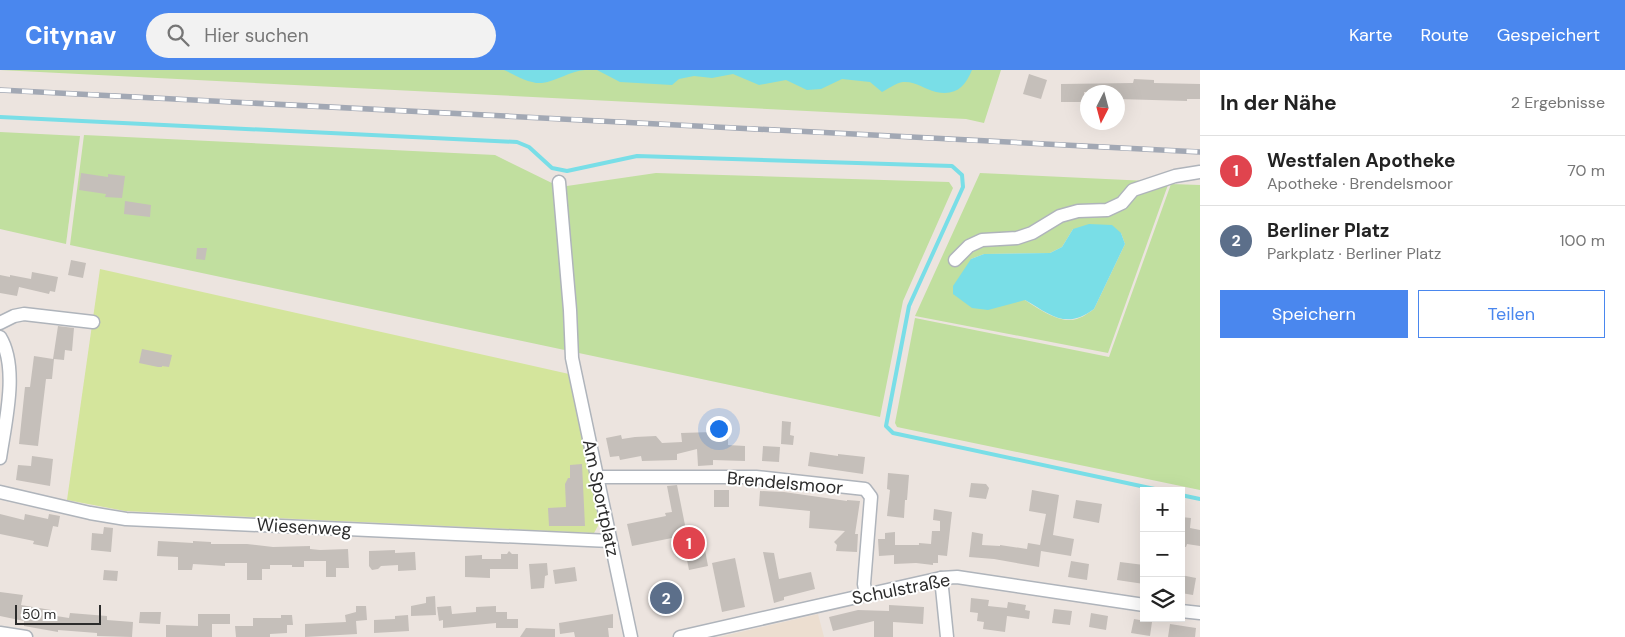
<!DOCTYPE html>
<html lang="de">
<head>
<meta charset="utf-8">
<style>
	body { margin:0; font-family:"DM Sans",sans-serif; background:#f2f2f2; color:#222 }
	.controls { position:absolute; right:15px; bottom:15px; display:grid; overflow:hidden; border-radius:0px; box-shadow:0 5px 20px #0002 }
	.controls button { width:45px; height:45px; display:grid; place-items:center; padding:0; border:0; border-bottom:1px solid #e0e0e0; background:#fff; color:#222; font:25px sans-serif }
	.compass { position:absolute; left:1080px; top:15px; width:45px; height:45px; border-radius:50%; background:#fff; box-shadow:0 5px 20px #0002; rotate:186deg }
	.scale { position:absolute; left:15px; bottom:12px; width:86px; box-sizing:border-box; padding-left:5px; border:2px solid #2c2c2c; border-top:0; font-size:14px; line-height:18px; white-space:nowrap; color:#2c2c2c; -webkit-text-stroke:4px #fff; paint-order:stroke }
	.you { position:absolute; left:718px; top:358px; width:18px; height:18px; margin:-12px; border:4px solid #fff; border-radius:50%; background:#1a73e8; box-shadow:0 0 0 8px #1a73e833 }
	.badge { display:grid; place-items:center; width:32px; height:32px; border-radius:50%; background:#4a87ee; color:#fff; font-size:16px; font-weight:700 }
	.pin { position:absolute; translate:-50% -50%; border:2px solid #fff; box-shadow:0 1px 5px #0006 }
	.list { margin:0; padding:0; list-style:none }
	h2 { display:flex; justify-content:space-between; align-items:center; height:65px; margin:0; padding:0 20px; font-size:21px }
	h2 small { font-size:16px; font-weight:400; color:#767676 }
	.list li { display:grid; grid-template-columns:32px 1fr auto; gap:15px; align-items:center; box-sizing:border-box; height:70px; padding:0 20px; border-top:1px solid #e0e0e0 }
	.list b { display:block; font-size:19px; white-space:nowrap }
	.list p { margin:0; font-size:16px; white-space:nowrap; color:#767676 }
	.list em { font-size:16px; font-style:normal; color:#767676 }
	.actions { display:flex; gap:10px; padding:15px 20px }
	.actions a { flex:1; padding:11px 0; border:1px solid #4a87ee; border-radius:0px; text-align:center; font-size:18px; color:#4a87ee }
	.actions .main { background:#4a87ee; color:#fff }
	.icon { flex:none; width:28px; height:28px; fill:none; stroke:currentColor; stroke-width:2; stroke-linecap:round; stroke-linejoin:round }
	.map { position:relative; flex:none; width:1200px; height:567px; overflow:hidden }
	header { display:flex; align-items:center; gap:30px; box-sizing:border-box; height:70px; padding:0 25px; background:#4a87ee; color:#fff }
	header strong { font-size:24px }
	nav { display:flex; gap:28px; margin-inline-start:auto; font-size:18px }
	.search { width:350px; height:45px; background:#f2f2f2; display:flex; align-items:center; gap:12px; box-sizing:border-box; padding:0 18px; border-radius:28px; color:#767676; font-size:19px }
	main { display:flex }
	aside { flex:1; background:#fff }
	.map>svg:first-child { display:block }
	.education { fill:#ecded0 }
	.green { fill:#c1df9f; fill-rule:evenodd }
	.pitch { fill:#d4e59c }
	.water { fill:#79dee7 }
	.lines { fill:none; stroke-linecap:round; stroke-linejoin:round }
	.stream { stroke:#79dee7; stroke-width:4 }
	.building { fill:#c5bfba }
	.minor-casing { stroke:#afb4bb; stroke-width:15 }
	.minor { stroke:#fff; stroke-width:12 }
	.rail-casing { stroke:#a2a8b4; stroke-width:5.5 }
	.rail { stroke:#fff; stroke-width:4; stroke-dasharray:11; stroke-linecap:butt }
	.labels { text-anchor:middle; stroke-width:4; stroke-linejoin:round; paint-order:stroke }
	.street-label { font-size:18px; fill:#2c2c2c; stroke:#fff }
</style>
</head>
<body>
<header>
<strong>Citynav</strong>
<div class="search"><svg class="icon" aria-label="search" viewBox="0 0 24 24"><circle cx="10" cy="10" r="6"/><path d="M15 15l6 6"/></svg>Hier suchen</div>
<nav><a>Karte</a><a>Route</a><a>Gespeichert</a></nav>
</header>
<main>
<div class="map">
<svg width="1200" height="567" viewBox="0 0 1200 567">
	<rect width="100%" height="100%" fill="#ece4df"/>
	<path class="education" d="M818 544 824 567H719Z"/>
	<g class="green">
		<path d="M0 0H1001L984 53 966 49Z"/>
		<path d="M0 62 80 66 66 174 0 159Z"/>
		<path d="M84 65 495 85 560 117 656 103 949 112 953 118 903 231 880 347 70 175Z"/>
		<path d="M980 103 1169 112 1108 283 915 246ZM1073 159 1121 163 1125 174 1094 239C1087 244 1079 250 1070 250 1046 252 991 204 971 189L984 184 1050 183 1062 177Z"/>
		<path d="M1171 114 1200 115V420L897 357 895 353 915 248 1109 287Z"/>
	</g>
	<path class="pitch" d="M100 199 569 304 592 410 599 454 594 463 125 441 67 430Z"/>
	<g class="water">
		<path d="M504 0H585C570 1 557 11 542 13 530 14 515 5 504 0Z"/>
		<path d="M597 0H972C965 17 956 26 936 22 924 19 916 11 903 12 896 13 888 19 882 22L870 12 842 9 821 19 807 20 786 10 759 15 733 4 712 8 694 6 679 9 672 15 620 12Z"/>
		<path d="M1089 154 1112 155 1121 163 1125 174 1094 239C1066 260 1051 245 1025 230L988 240 972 238 953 224V216L971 189 984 184 1050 183 1062 177 1073 159Z"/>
	</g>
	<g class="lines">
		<g class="stream">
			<path d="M0 47 517 72 529 77 552 98 567 101 637 86 952 96 962 105 963 117 909 236 886 356 893 363 1164 421"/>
			<path d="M1181 425 1200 429"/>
		</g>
	</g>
	<g class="building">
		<path d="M1029 4 1047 10 1041 29 1023 24Z"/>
		<path d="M1134 9 1154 10V13L1200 14V29H1187V31L1118 29V22H1084L1085 32H1061V14L1133 13Z"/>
		<path d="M81 103 108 107V104L125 106 122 128 105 127 106 124 79 120Z"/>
		<path d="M125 131 151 135 150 147 124 144Z"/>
		<path d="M197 178H207L205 190 196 189Z"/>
		<path d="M71 190 86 193 83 208 68 205Z"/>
		<path d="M32 202 58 207 55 222 50 221 49 224 19 217 17 226 0 223V205L10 207V205L31 209Z"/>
		<path d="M58 256 74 258 72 281 65 280 64 290 54 289 52 309H46L38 376 19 374 25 317H30L34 286 53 289Z"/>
		<path d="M142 279 172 285 169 297 162 296V297H158L139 293Z"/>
		<path d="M782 351 791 352 790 365 794 366 793 375 781 374Z"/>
		<path d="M712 362 713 366 728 367V375L745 376V391L713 390V395L698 396 697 379 677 384V390L642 391 641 386 620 390 619 386 610 387 606 368 621 365 622 369 635 367 656 366 662 373 682 372 681 363Z"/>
		<path d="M763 376 780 377 779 392 762 391Z"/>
		<path d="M810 382 838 386V384L865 387 863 404 808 396Z"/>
		<path d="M32 386 53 389 50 416 16 410 18 395 31 396Z"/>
		<path d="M582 394 585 456H549L548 438 566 437 565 414 568 408H570V395Z"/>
		<path d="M888 403 909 405 907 430H905L904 448 887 446 890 420 887 419Z"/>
		<path d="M971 413 986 414 989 418 986 429 969 427Z"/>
		<path d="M677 415 687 465 696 463 700 481 705 480 708 496 689 500 686 485 681 486 677 467 632 476 627 454 666 446 665 443 672 442 667 416Z"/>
		<rect x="714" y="420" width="15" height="17"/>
		<path d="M1032 420 1059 425 1053 465 1074 469 1071 486 1041 481 1039 497 994 489 969 487 972 462 983 464 982 475 1000 476V475L1027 479 1028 473 1040 475 1046 444 1029 441Z"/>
		<path d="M760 421 784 422 847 431V430L860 431 855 464H858L857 482 836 481 837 475 834 472 845 461 809 458 810 441 759 436Z"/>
		<path d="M1076 430 1102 434 1099 453 1073 448Z"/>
		<path d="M934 439 952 442 947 486 938 485V493H933V495L916 493 894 494V485L879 486 878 469H885V463L895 462V475H919V473L931 474 932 461H940V451L933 450Z"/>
		<path d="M0 444 24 450 25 444 48 449 49 444 60 446 58 457 53 456 48 477 33 474 34 471 0 464Z"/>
		<path d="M1181 447 1191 448 1190 458 1200 460V476L1187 474 1186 477H1181Z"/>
		<path d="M104 457 113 458 111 482 91 480 92 463 103 464Z"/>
		<path d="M158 471 193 473V471L211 472V474H247L273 477 310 476V479L320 480 348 479 349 498H336V507H326V491H304V497H292V495H270V499H262V510H247V493H225V496L193 494 192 500H178V487L157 486Z"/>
		<path d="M395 480V483L415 482 416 500 398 501V495L381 496 378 499 372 500 369 496V481Z"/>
		<path d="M509 481 512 484H518V499H490V508L465 507V486L482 485V489H501V484H507Z"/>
		<path d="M763 482 774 483 779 509 811 502 815 519 784 527V530L774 533Z"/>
		<path d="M735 488 745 537 722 542 712 493Z"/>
		<path d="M1071 491 1089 494 1087 510 1068 507Z"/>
		<path d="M1120 492 1144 495V514L1117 510Z"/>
		<path d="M547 493 548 505 545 506 544 518 531 519 529 494Z"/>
		<path d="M575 497 577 511 555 514 553 500Z"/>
		<path d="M104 500 118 501 117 511 103 510Z"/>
		<path d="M1181 505 1196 508 1193 525 1181 523Z"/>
		<path d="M0 522 23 525 21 535 51 540 50 545 69 548 70 543 107 546V550L133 552 132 567 97 566V563L58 560V562L24 556V551L0 546Z"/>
		<path d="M435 526 436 545 411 546V536L426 533V527Z"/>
		<path d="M971 528 989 530 988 536 1007 538 1008 532 1026 535 1025 540 1030 541 1029 549 1007 546 1005 562 983 559 984 552 977 551 978 543 970 542Z"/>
		<path d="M889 535 924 537 923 554 893 552V567H874V551L833 561 829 547 858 540 889 541Z"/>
		<path d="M356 536H366L367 550 356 551 357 564 305 567V554L346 552 345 545 356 542Z"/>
		<path d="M451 536 452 544 476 542V537L496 536V542H507V549H518V558H496V553L443 558V550L439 551 437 537Z"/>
		<path d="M1054 539 1072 541 1070 555 1052 553Z"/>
		<path d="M140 542H161L160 554 139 553Z"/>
		<path d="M1091 543 1108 546 1106 560 1089 557Z"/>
		<path d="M198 544H230V554H212V567H166V555L198 556Z"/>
		<path d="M613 544V558H608L609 567H575L574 562 560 564 559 553Z"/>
		<path d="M281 545H292L293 555H287V563L270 564V567H236L235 556H253V548H281Z"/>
		<path d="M408 545 409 561 374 563V550L395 549V546Z"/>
		<path d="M1134 549 1152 552 1150 566 1131 563Z"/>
		<path d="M1170 554 1196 558 1195 567H1168Z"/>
		<path d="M526 558 555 559V567H520Z"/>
	</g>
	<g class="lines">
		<g class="minor-casing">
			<g id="minor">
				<path d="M559 112 570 240 572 288 631 567"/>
				<path d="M955 190 969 176 982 170 1017 168 1032 163 1060 146 1078 141 1107 140 1122 133 1133 120 1175 106 1200 102"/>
				<path d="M0 253 14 246 24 244 93 252"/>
				<path d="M0 267C19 298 5 353 0 388"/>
				<path d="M597 407H756L865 419 871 427 864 514 866 525"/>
				<path d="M0 422 90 443 126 449 610 471"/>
				<path d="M941 508 947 567"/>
				<path d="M1181 541 1200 543"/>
				<path d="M0 563 26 567"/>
				<path d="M680 567 941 508 957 507 1144 535"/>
			</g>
		</g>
		<use href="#minor" class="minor"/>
		<g class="rail-casing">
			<path id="rail" d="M0 20 1200 82"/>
		</g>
		<use href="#rail" class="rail"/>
	</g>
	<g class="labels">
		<g class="street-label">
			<text transform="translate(785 413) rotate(5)" y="6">Brendelsmoor</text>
			<text transform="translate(601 428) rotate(78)" y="6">Am Sportplatz</text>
			<text transform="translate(304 457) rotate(3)" y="6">Wiesenweg</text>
			<text transform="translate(901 519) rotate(-11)" y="6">Schulstraße</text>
		</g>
	</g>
</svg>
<div class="controls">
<button>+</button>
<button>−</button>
<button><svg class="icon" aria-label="layers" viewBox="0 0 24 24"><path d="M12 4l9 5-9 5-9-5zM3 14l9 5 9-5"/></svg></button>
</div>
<svg class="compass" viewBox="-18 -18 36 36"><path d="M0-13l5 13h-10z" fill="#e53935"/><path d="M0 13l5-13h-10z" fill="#767676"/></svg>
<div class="scale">50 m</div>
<div class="you"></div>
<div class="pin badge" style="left:689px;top:473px;background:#e0444e">1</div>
<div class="pin badge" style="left:666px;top:528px;background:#5c6f8a">2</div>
</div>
<aside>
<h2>In der Nähe<small>2 Ergebnisse</small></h2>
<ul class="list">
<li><span class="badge" style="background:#e0444e">1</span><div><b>Westfalen Apotheke</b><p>Apotheke · Brendelsmoor</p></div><em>70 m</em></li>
<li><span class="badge" style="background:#5c6f8a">2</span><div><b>Berliner Platz</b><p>Parkplatz · Berliner Platz</p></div><em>100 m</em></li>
</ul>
<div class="actions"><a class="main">Speichern</a><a>Teilen</a></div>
</aside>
</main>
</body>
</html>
